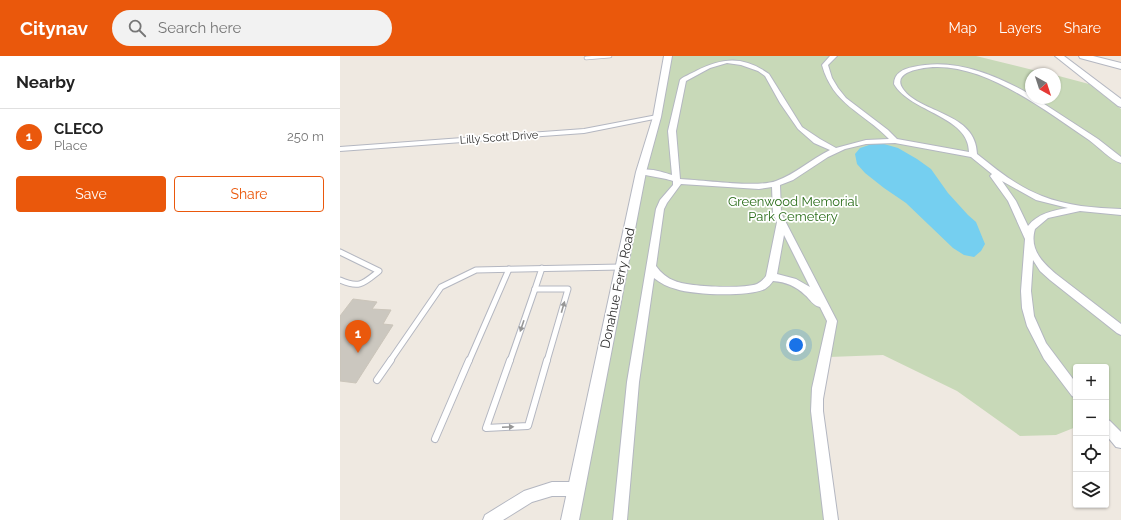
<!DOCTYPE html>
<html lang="en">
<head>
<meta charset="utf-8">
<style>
	body { margin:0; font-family:Raleway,sans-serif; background:#f2f2f2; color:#222 }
	.controls { position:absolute; right:12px; bottom:12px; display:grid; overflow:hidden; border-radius:4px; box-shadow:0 1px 3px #0004 }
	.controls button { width:36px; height:36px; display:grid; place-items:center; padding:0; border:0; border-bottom:1px solid #e0e0e0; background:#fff; color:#222; font:20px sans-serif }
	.compass { position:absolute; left:685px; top:12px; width:36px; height:36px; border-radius:50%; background:#fff; box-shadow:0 1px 3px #0004; rotate:141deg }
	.you { position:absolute; left:456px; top:289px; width:14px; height:14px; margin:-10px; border:3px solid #fff; border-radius:50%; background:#1a73e8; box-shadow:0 0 0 6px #1a73e833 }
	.badge { display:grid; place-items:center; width:26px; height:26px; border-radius:50%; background:#ea580c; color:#fff; font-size:13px; font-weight:700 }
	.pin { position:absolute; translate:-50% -33px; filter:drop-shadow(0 1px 2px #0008) }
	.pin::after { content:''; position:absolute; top:21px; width:14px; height:12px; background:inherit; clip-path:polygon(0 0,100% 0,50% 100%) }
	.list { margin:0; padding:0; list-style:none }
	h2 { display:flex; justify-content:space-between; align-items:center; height:52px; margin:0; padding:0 16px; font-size:17px }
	h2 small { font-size:13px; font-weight:400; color:#767676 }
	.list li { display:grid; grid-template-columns:26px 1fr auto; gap:12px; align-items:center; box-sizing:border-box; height:56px; padding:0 16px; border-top:1px solid #e0e0e0 }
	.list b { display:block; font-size:15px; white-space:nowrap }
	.list p { margin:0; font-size:13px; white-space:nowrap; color:#767676 }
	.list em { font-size:13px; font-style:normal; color:#767676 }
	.actions { display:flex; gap:8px; padding:12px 16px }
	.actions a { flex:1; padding:9px 0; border:1px solid #ea580c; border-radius:4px; text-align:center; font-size:14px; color:#ea580c }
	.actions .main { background:#ea580c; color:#fff }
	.icon { flex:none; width:22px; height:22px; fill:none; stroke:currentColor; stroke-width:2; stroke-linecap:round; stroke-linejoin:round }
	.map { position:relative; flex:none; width:781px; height:464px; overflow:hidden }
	header { display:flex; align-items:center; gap:24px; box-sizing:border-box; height:56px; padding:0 20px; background:#ea580c; color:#fff }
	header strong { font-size:19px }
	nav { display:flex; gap:22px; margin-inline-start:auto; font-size:14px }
	.search { width:280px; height:36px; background:#f2f2f2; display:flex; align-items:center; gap:10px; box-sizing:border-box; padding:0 14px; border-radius:22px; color:#767676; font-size:15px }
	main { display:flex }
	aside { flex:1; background:#fff }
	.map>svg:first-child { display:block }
	.cemetery { fill:#c8d9b8 }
	.water { fill:#75cff0 }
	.building { fill:#cbc7bf; stroke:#cbc5ba }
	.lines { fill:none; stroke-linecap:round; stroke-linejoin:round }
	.service-far2-casing { stroke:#b4b7c1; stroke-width:4.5 }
	.service-far1-casing { stroke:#b4b7c1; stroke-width:7 }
	.service-casing { stroke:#b4b7c1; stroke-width:8 }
	.minor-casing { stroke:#b4b7c1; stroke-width:2 }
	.tertiary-casing { stroke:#b4b7c1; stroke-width:2 }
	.secondary-casing { stroke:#b4b7c1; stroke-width:2 }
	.service-far2 { stroke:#fff; stroke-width:3 }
	.service-far1 { stroke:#fff; stroke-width:5 }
	.service { stroke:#fff; stroke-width:6 }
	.minor { fill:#fff; fill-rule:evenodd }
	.tertiary { fill:#fff; fill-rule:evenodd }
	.secondary { fill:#fff; fill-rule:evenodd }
	.oneway { fill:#969696 }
	.labels { text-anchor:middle; stroke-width:3.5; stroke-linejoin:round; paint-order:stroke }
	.far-street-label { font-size:11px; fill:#2e2e2e; stroke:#fff }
	.park-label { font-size:13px; fill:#2c6e1b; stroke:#fff }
	.street-label { font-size:13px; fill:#2e2e2e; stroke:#fff }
</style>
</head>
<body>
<header>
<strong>Citynav</strong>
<div class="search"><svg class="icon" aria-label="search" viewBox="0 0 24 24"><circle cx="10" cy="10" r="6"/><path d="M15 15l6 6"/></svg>Search here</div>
<nav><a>Map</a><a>Layers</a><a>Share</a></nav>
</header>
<main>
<aside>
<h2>Nearby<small></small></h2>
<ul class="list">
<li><span class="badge">1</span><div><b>CLECO</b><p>Place</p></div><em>250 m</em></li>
</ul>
<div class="actions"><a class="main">Save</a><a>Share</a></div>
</aside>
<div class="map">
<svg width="781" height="464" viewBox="0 0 781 464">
	<rect width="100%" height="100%" fill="#efe9e1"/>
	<path class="cemetery" d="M328 0H636L709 18H691V42H715V19L749 28 781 53V393L766 379V311H736V371L716 379 680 380 617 335 543 299 489 301 481 334 491 464H230Z"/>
	<path class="water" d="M532 88H544L558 92 577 103 591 113 608 137 628 159 636 166 645 188 641 195 634 201 624 199 613 192 566 147 544 132 525 117 517 108 515 98 520 92Z"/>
	<path class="building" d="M13 243 37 246 32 253 51 254 43 268 53 269 16 327 0 325V260Z"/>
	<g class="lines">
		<g class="service-far2-casing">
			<path id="service-far2" d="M246 2 270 0"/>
		</g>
		<g class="service-far1-casing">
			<g id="service-far1">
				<path d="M0 196 39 215C24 227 20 233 0 224"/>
				<path d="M195 233H228L207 305"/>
				<path d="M195 233 202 212"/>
				<path d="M50 305 101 231 136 214 281 211"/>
				<path d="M129 305 169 213"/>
				<path d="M170 305 195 233"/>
			</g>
		</g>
		<g class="service-casing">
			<g id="service">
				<path d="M170 304 146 372 188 370 207 304"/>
				<path d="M37 324 51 304"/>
				<path d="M95 383 129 304"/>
			</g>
		</g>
		<g class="minor-casing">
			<g id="minor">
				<path d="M490 0H497L488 9 492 22 498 32 506 42 548 74 557 83 629 96C629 60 570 56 554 28 554 17 563 13 573 11 614 1 656 19 691 39V42H695L758 83 781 101V107C770 104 759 91 749 84 704 54 637 0 579 13 569 15 554 20 563 33 581 58 636 56 637 98 657 114 678 131 702 140 727 150 755 152 781 153V159L740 155 708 162 695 173C689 193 702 206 716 218L781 268V279L777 277 710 224 700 215 693 204 691 235 694 260 706 287 736 327V342L732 340 704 303 687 270 682 252 681 235 685 183 668 145 650 120 652 118 631 101 555 87 526 88 505 93 488 101 453 124 440 129 441 157 497 265 483 343V355L498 464H484L471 355 472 332 487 265 480 251C473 250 470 243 465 239 456 230 446 226 433 225 431 228 428 231 425 233 407 241 354 239 336 233 328 231 320 227 314 222L299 326 287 464H273L287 326 316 153 320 144 333 129V125C323 121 302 120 297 116 305 110 323 116 332 119L328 75 340 24C344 20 351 18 356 15 383 1 404 0 429 18L462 71 480 83 496 92 526 84 549 83C523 56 493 49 482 9ZM387 7 401 9 418 15 425 20 440 47 458 73 474 87 490 94C471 103 456 118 436 125 417 132 363 124 340 123L336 75 346 25 370 12ZM662 125 696 144 728 152C713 154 697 158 688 170L676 145ZM341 128 419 133 432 131 433 157 437 166 426 220C424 223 421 226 417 228 403 233 349 231 335 225 327 222 321 217 316 210L324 153 327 147ZM444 179 470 231 456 223 437 218Z"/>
				<path d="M317 59 320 61 319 62 244 77 0 95V91L244 73Z"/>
				<path d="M766 363 770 365 781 376V392L776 391 766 379Z"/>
				<path d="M212 426H236L241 428 243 433 241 438 236 440H212L192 446 163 464H143L145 459 184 435Z"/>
			</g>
		</g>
		<g class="tertiary-casing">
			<path id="tertiary" d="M324 0H332L321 61 306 116 239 464H221L296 116 313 61Z"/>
		</g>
		<g class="secondary-casing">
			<g id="secondary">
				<path d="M715 0H724L781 43V51L778 50Z"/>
				<path d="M739 0H753L781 7V13L740 2Z"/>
			</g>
		</g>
		<use href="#service-far2" class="service-far2"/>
		<use href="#service-far1" class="service-far1"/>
		<use href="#service" class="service"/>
		<use href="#minor" class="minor"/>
		<use href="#tertiary" class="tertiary"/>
		<use href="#secondary" class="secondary"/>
	</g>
	<defs><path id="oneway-solid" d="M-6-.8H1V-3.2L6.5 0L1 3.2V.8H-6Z"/></defs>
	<g class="oneway">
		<use href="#oneway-solid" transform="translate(223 251) rotate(-74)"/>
		<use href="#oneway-solid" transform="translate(182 270) rotate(109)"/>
		<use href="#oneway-solid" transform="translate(168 371) rotate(-2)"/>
	</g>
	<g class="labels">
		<g class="far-street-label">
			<text transform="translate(159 81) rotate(-4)" y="4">Lilly Scott Drive</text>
		</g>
		<g class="park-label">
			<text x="453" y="150">Greenwood Memorial<tspan x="453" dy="15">Park Cemetery</tspan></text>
		</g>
		<g class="street-label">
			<text transform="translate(277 232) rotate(-78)" y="5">Donahue Ferry Road</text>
		</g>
	</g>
</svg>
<div class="controls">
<button>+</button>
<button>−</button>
<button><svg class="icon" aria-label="locate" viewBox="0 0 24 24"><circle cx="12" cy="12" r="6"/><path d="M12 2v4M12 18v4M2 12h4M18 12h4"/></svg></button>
<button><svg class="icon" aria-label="layers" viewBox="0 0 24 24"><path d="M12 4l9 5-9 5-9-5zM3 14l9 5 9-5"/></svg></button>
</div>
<svg class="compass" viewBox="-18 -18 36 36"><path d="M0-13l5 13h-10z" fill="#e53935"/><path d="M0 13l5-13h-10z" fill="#767676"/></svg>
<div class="you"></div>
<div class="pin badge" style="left:18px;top:297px">1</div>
</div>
</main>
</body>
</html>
